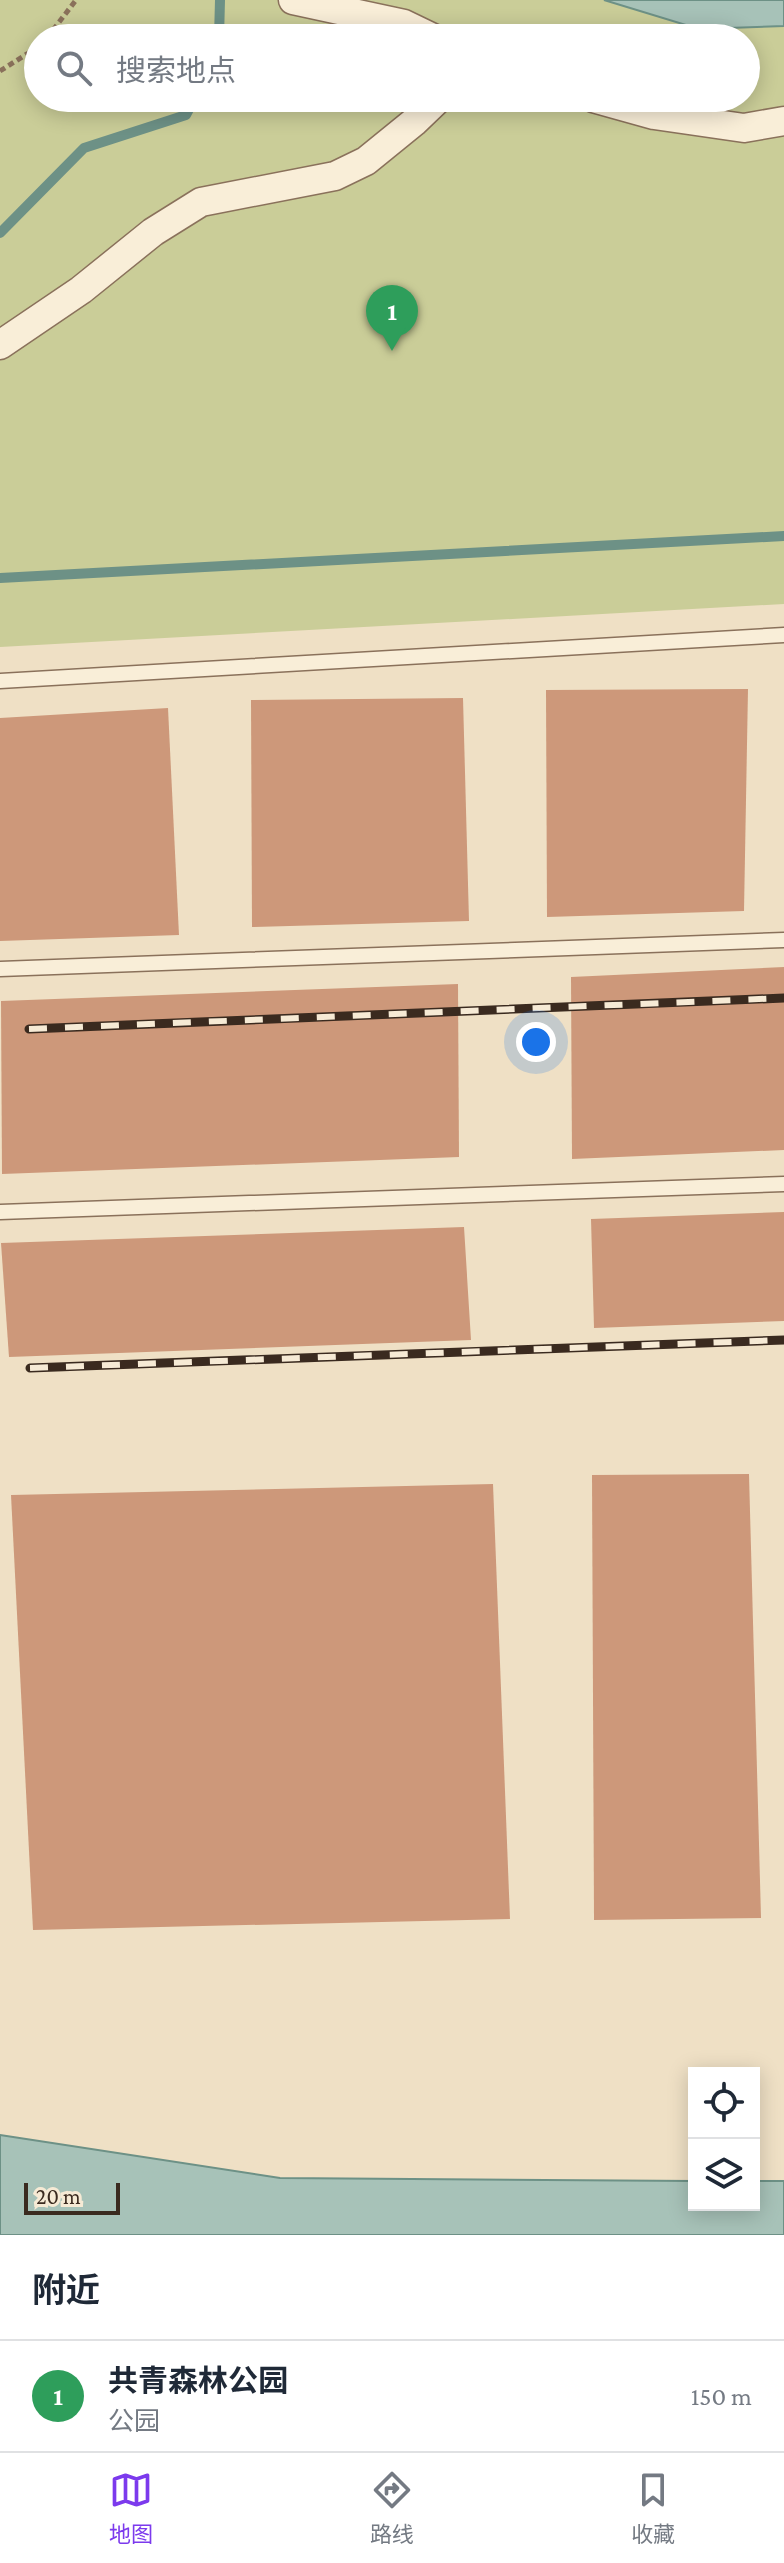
<!DOCTYPE html>
<html lang="zh">
<head>
<meta charset="utf-8">
<style>
	body { margin:0; font-family:"Crimson Pro","Noto Sans SC",serif; background:#f6f6f7; color:#1f2937 }
	.controls { position:absolute; right:24px; bottom:24px; display:grid; overflow:hidden; border-radius:0px; box-shadow:0 4px 20px #0003 }
	.controls button { width:72px; height:72px; display:grid; place-items:center; padding:0; border:0; border-bottom:2px solid #e0e1e3; background:#fff; color:#1f2937; font:40px sans-serif }
	.scale { position:absolute; left:24px; bottom:20px; width:96px; box-sizing:border-box; padding-left:8px; border:4px solid #3a2a1f; border-top:0; font-size:22px; line-height:28px; white-space:nowrap; color:#3a2a1f; -webkit-text-stroke:6px #f6ead5; paint-order:stroke }
	.you { position:absolute; left:536px; top:1042px; width:28px; height:28px; margin:-20px; border:6px solid #fff; border-radius:50%; background:#1a73e8; box-shadow:0 0 0 12px #1a73e833 }
	.badge { display:grid; place-items:center; width:52px; height:52px; border-radius:50%; background:#7c3aed; color:#fff; font-size:26px; font-weight:700 }
	.pin { position:absolute; translate:-50% -66px; filter:drop-shadow(0 2px 4px #0008) }
	.pin::after { content:''; position:absolute; top:42px; width:28px; height:24px; background:inherit; clip-path:polygon(0 0,100% 0,50% 100%) }
	.list { margin:0; padding:0; list-style:none }
	h2 { display:flex; justify-content:space-between; align-items:center; height:104px; margin:0; padding:0 32px; font-size:34px }
	h2 small { font-size:26px; font-weight:400; color:#747a83 }
	.list li { display:grid; grid-template-columns:52px 1fr auto; gap:24px; align-items:center; box-sizing:border-box; height:112px; padding:0 32px; border-top:2px solid #e0e1e3 }
	.list b { display:block; font-size:30px; white-space:nowrap }
	.list p { margin:0; font-size:26px; white-space:nowrap; color:#747a83 }
	.list em { font-size:26px; font-style:normal; color:#747a83 }
	.icon { flex:none; width:44px; height:44px; fill:none; stroke:currentColor; stroke-width:2; stroke-linecap:round; stroke-linejoin:round }
	.map { position:relative; flex:none; width:784px; height:2235px; overflow:hidden }
	.search { position:absolute; background:#fff; box-shadow:0 4px 20px #0003; left:24px; right:24px; top:24px; height:88px; display:flex; align-items:center; gap:20px; box-sizing:border-box; padding:0 28px; border-radius:44px; color:#747a83; font-size:30px }
	.sheet { height:216px; background:#fff }
	nav { display:flex; justify-content:space-around; align-items:center; box-sizing:border-box; height:112px; border-top:2px solid #e0e1e3; background:#fff; font-size:22px; color:#747a83 }
	nav a { display:grid; justify-items:center; gap:4px }
	nav .on { color:#7c3aed }
	.map>svg:first-child { display:block }
	.green { fill:#cacd98; fill-rule:evenodd }
	.water { fill:#a7c2b8; stroke:#6d9186; stroke-width:2 }
	.lines { fill:none; stroke-linecap:round; stroke-linejoin:round }
	.stream { stroke:#6d9186; stroke-width:10 }
	.building { fill:#cd987a }
	.service-casing { stroke:#8a715b; stroke-width:17 }
	.minor-casing { stroke:#8a715b; stroke-width:31 }
	.path { stroke:#8a715b; stroke-width:5; stroke-dasharray:6 4; stroke-linecap:butt }
	.service { stroke:#f9eed8; stroke-width:14 }
	.minor { stroke:#f9eed8; stroke-width:28 }
	.rail-casing { stroke:#3a2a1f; stroke-width:9 }
	.rail { stroke:#f6ead5; stroke-width:6; stroke-dasharray:18; stroke-linecap:butt }
</style>
</head>
<body>
<div class="map">
<svg width="784" height="2235" viewBox="0 0 784 2235">
	<rect width="100%" height="100%" fill="#efe0c5"/>
	<path class="green" d="M0 0H784V604L0 647ZM38 38H746V98H38Z"/>
	<g class="water">
		<path d="M604 0H784V26L699 29Z"/>
		<path d="M0 2135 280 2178 694 2181V2205H754V2181H784V2235H0Z"/>
	</g>
	<g class="lines">
		<g class="stream">
			<path d="M219 38 220 0"/>
			<path d="M0 233 84 148 186 115 195 98"/>
			<path d="M0 578 784 536"/>
		</g>
	</g>
	<g class="building">
		<path d="M748 689 744 911 547 917 546 690Z"/>
		<path d="M463 698 469 921 252 927 251 700Z"/>
		<path d="M168 708 179 935 0 941V718Z"/>
		<path d="M784 967V1150L572 1159 571 977Z"/>
		<path d="M458 984 459 1157 2 1174 1 1001Z"/>
		<path d="M784 1212V1321L594 1328 591 1219Z"/>
		<path d="M464 1227 471 1340 9 1357 1 1243Z"/>
		<path d="M749 1474 761 1918 594 1920 592 1475Z"/>
		<path d="M493 1484 510 1919 33 1930 11 1495Z"/>
	</g>
	<g class="lines">
		<g class="service-casing">
			<g id="service">
				<path d="M0 681 784 635"/>
				<path d="M0 969 784 940"/>
				<path d="M0 1212 784 1184"/>
			</g>
		</g>
		<g class="minor-casing">
			<g id="minor">
				<path d="M293 0 404 24 433 38"/>
				<path d="M593 98 654 115 744 128 784 121"/>
				<path d="M0 345 81 290 153 232 201 202 335 176 366 161 414 122 439 98"/>
			</g>
		</g>
		<g class="path">
			<path d="M47 38 76 0"/>
			<path d="M0 71 38 47"/>
		</g>
		<use href="#service" class="service"/>
		<use href="#minor" class="minor"/>
		<g class="rail-casing">
			<g id="rail">
				<path d="M29 1029 784 998"/>
				<path d="M30 1368 784 1340"/>
			</g>
		</g>
		<use href="#rail" class="rail"/>
	</g>
</svg>
<div class="controls">
<button><svg class="icon" aria-label="locate" viewBox="0 0 24 24"><circle cx="12" cy="12" r="6"/><path d="M12 2v4M12 18v4M2 12h4M18 12h4"/></svg></button>
<button><svg class="icon" aria-label="layers" viewBox="0 0 24 24"><path d="M12 4l9 5-9 5-9-5zM3 14l9 5 9-5"/></svg></button>
</div>
<div class="scale">20 m</div>
<div class="you"></div>
<div class="pin badge" style="left:392px;top:351px;background:#2e9e5b">1</div>
<div class="search"><svg class="icon" aria-label="search" viewBox="0 0 24 24"><circle cx="10" cy="10" r="6"/><path d="M15 15l6 6"/></svg>搜索地点</div>
</div>
<section class="sheet">
<h2>附近<small></small></h2>
<ul class="list">
<li><span class="badge" style="background:#2e9e5b">1</span><div><b>共青森林公园</b><p>公园</p></div><em>150 m</em></li>
</ul>
</section>
<nav>
<a class="on"><svg class="icon" aria-label="map" viewBox="0 0 24 24"><path d="M3 6l6-2 6 2 6-2v14l-6 2-6-2-6 2zM9 4v14M15 6v14"/></svg>地图</a>
<a><svg class="icon" aria-label="directions" viewBox="0 0 24 24"><path d="M12 3l9 9-9 9-9-9zM9 14v-3h6M13 9l2 2-2 2"/></svg>路线</a>
<a><svg class="icon" aria-label="saved" viewBox="0 0 24 24"><path d="M7 4h10v16l-5-4-5 4z"/></svg>收藏</a>
</nav>
</body>
</html>
